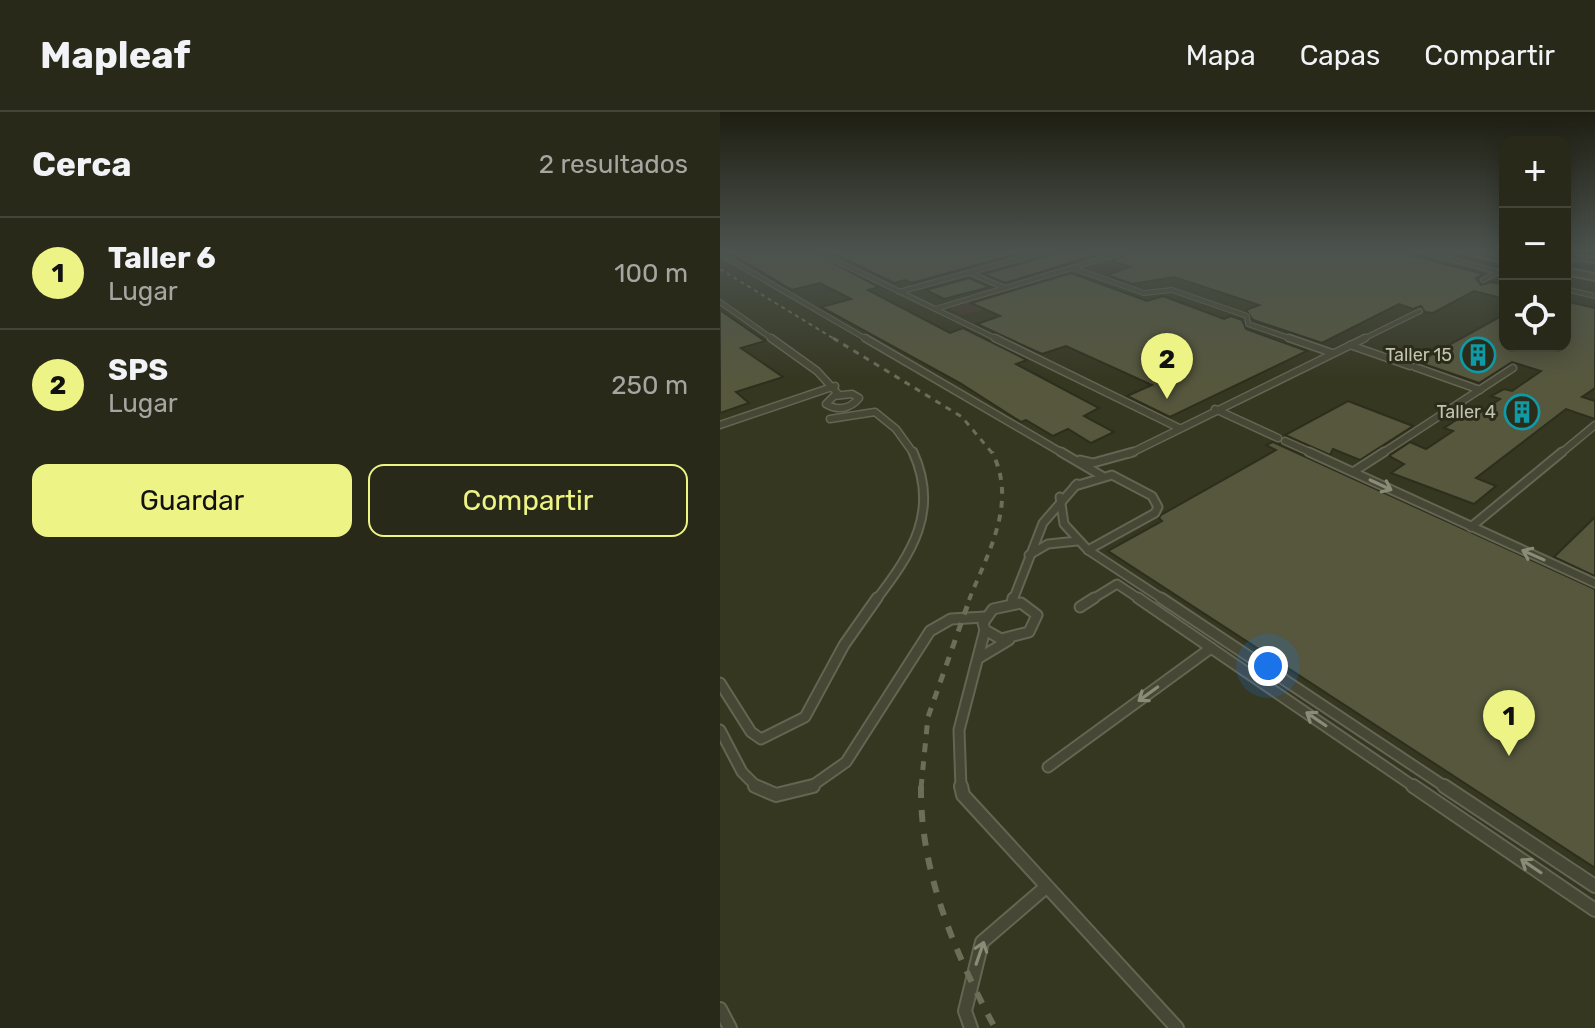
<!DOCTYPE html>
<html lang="es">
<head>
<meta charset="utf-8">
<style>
	body { margin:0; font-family:Rubik,sans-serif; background:#343526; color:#f1f3f6 }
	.controls { position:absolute; right:24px; top:24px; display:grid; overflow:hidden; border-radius:16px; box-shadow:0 4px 20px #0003 }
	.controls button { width:72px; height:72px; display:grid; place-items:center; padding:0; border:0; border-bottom:2px solid #444538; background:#282919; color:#f1f3f6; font:40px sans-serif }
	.you { position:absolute; left:548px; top:554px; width:28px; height:28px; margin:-20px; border:6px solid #fff; border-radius:50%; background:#1a73e8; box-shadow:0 0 0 12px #1a73e833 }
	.badge { display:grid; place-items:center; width:52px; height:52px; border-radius:50%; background:#edf385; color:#111; font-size:26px; font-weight:700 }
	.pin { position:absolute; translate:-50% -66px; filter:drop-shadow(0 2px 4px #0008) }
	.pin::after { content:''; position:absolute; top:42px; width:28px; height:24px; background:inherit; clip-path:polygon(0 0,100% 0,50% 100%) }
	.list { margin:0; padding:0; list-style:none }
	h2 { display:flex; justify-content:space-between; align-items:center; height:104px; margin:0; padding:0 32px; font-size:34px }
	h2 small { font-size:26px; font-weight:400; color:#a5a6a2 }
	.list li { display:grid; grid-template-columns:52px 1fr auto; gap:24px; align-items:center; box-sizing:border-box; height:112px; padding:0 32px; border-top:2px solid #444538 }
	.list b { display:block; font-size:30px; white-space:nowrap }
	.list p { margin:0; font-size:26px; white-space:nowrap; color:#a5a6a2 }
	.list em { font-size:26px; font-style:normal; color:#a5a6a2 }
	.actions { display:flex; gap:16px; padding:24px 32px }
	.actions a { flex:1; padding:18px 0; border:2px solid #edf385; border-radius:16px; text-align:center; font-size:28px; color:#edf385 }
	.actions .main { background:#edf385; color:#111 }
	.icon { flex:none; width:44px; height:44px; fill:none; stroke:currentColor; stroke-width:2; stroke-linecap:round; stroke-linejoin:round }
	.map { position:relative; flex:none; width:875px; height:916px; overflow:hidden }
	header { display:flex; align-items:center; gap:48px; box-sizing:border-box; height:112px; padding:0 40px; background:#282919; border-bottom:2px solid #444538 }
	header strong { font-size:38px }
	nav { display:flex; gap:44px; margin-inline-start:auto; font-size:28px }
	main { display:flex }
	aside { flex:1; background:#282919 }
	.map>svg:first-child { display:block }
	.green { fill:#43362d }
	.building { fill:#56573d; stroke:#2d2e1c; stroke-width:2 }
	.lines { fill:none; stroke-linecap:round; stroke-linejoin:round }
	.lane-far4-casing { stroke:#646552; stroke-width:6 }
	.lane-far3-casing { stroke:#646552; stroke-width:9 }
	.lane-far2-casing { stroke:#646552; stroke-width:11 }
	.lane-far1-casing { stroke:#646552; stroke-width:13 }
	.lane-casing { stroke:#646552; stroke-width:16 }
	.street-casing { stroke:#646552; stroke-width:4 }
	.lane-far4 { stroke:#474735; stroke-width:4 }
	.lane-far3 { stroke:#474735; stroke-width:6 }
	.lane-far2 { stroke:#474735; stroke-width:7 }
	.lane-far1 { stroke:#474735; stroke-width:9 }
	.lane { stroke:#474735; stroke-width:12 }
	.street { fill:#474735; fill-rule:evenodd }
	.rail-far4 { stroke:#6d6e57; stroke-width:2; stroke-dasharray:4 4; stroke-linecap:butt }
	.rail-far3 { stroke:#6d6e57; stroke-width:3; stroke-dasharray:6 6; stroke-linecap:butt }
	.rail-far2 { stroke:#6d6e57; stroke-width:4; stroke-dasharray:7 7; stroke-linecap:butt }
	.rail-far1 { stroke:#6d6e57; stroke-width:5; stroke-dasharray:9 9; stroke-linecap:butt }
	.rail { stroke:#6d6e57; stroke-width:6; stroke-dasharray:12 12; stroke-linecap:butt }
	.oneway { stroke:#8b8c78 }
	.labels { text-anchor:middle; stroke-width:6; stroke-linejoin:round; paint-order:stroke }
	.far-poi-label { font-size:18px; fill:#c3c4af; stroke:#2b2c1a; text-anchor:end }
</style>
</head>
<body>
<header>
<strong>Mapleaf</strong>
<nav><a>Mapa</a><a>Capas</a><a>Compartir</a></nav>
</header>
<main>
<aside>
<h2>Cerca<small>2 resultados</small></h2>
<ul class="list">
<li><span class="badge">1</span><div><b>Taller 6</b><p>Lugar</p></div><em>100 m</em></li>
<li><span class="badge">2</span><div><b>SPS</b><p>Lugar</p></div><em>250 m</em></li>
</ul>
<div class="actions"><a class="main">Guardar</a><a>Compartir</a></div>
</aside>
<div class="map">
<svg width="875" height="916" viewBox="0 0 875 916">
	<rect width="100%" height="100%" fill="#363721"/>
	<path class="green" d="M348 158 360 161 256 192 265 197 243 203 231 197V194Z"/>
	<g class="building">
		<path d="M4 138H89L159 175 148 178 230 221 243 216 307 248 296 252 379 296 364 304 394 320 371 331 348 317 333 324 306 308 301 310 240 271 101 195 131 187 100 171 72 178Z"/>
		<path d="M106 138H311L192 171 185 168 174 171Z"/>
		<path d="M336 138H393L285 171 264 162 332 143Z"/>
		<path d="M416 138H693V144L764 162 756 166 761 173 771 170 785 173V187L754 179 713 201 705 200 701 194 693 197 679 192 602 231 533 208 526 198 539 193 454 165 412 172 387 163 410 155 392 149Z"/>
		<path d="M351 161 427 189 443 184 504 207 511 204 522 208 526 217 587 239 450 305 407 284 432 273 346 234 322 242 257 212 280 204 251 191Z"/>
		<path d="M249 166 270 175 224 187 206 178Z"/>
		<path d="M845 189 875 196V276L862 285 875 289V307L846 297 756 366 776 374 754 392 671 361 684 352 669 344 690 330 706 337 733 319 724 316 744 303 752 306 780 287 771 284 784 277 792 279 821 259 792 250 759 271 698 250 785 202V234H845Z"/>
		<path d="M0 198 45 229 21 236 63 265 16 280 29 291 0 301Z"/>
		<path d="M628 289 693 314 640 348 613 337 610 343 565 323Z"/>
		<path d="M553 330 875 477V756L388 439 442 409 439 406 441 403 556 338 546 333Z"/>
		<path d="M875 405V464L834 445Z"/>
	</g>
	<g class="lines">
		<g class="lane-far4-casing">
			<g id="lane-far4">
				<path d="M94 138 279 228"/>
				<path d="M698 138 785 162"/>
				<path d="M768 139 785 143"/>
				<path d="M0 142 148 228"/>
				<path d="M845 147 851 149 845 152"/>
				<path d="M353 156 424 181 452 178 527 204 528 212 575 228"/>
				<path d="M250 161 285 176"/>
				<path d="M763 168 779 160"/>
				<path d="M845 177 875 184"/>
				<path d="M179 180 331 138"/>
				<path d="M0 190 54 228"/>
				<path d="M215 197 411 138"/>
				<path d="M641 228 700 199"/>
			</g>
		</g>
		<g class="lane-far3-casing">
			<g id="lane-far3">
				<path d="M51 226 97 259 119 283"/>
				<path d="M145 226 344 342"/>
				<path d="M275 226 459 316"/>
				<path d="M569 226 612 241"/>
				<path d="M630 233 690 254"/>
				<path d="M695 255 760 278"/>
				<path d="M132 282 139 286C130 297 118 299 106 292L114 284Z"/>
				<path d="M495 297 558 326"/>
				<path d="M110 307 155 300 176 317 194 342"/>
				<path d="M0 313 115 274"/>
				<path d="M565 329 594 342"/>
				<path d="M409 342 645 226"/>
				<path d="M661 342 793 256"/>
				<path d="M840 342 875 313"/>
			</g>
		</g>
		<g class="lane-far2-casing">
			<g id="lane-far2">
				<path d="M341 340 382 364"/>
				<path d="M589 340 875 471"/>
				<path d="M360 348 373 351 413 340"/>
				<path d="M633 360 664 340"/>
				<path d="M355 374 392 363 432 384 438 395 435 401 368 438"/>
				<path d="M340 385 344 412 368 438 444 488"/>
				<path d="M751 415 842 340"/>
				<path d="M309 443 328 432 357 429"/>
				<path d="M156 488C192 441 220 399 193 340"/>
				<path d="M293 488 323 411 357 372"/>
				<path d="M371 488 397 472 421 488"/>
			</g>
		</g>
		<g class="lane-far1-casing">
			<g id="lane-far1">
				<path d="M418 486 696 676"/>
				<path d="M441 486 727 676"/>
				<path d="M292 491 293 486"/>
				<path d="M301 491 317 503 309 520 281 527 265 518 263 511 273 497Z"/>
				<path d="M360 495 374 486"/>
				<path d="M259 546 289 528"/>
				<path d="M0 571 31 620 41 627 85 605 124 533 157 486"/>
				<path d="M0 618 22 660 38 676"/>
				<path d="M328 655 491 536"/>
				<path d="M89 676 126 650 210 519 231 507 265 505"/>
				<path d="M241 676 239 618 265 518"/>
			</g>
		</g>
		<g class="lane-casing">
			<g id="lane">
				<path d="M35 674 56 683 93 674"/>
				<path d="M241 674 243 683 457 916"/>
				<path d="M693 674 875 798"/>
				<path d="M724 674 875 774"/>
				<path d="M0 897 10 916"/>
				<path d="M251 916 245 899 262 830 326 775"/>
			</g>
		</g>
		<g class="street-casing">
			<g id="street">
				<path d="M735 138H750L785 147V151Z"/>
				<path d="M845 142 875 146V150L845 146Z"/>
				<path d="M845 156 875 162V168L845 162Z"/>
			</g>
		</g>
		<use href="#lane-far4" class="lane-far4"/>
		<use href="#lane-far3" class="lane-far3"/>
		<use href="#lane-far2" class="lane-far2"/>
		<use href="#lane-far1" class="lane-far1"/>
		<use href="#lane" class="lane"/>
		<use href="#street" class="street"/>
		<path class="rail-far4" d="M0 157 116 228"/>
		<path class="rail-far3" d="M113 226 242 305 273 342"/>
		<path class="rail-far2" d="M249 488C268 440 298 391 272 340"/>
		<path class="rail-far1" d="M201 676 208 605 250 486"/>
		<path class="rail" d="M201 674C200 761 235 841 275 916"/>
	</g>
	<defs><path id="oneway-shaft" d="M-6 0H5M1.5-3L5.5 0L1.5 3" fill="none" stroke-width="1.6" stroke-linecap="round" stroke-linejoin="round" transform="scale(2)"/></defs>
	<g class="oneway">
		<use href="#oneway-shaft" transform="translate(661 373) rotate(25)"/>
		<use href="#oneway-shaft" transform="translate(813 443) rotate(-156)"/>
		<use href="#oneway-shaft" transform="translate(428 582) rotate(144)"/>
		<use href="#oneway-shaft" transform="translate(596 607) rotate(-146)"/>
		<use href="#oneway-shaft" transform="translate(811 754) rotate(-146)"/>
		<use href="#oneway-shaft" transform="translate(260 841) rotate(-71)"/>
	</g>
	<linearGradient id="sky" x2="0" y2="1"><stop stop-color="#1e1e12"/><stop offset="0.52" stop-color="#4c534e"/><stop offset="1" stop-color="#4c534e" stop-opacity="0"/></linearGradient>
	<rect width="875" height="267" fill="url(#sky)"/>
	<defs>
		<g id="building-ring" transform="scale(1.8)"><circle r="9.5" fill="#2b2c1a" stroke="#0f9aa8" stroke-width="1.5"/><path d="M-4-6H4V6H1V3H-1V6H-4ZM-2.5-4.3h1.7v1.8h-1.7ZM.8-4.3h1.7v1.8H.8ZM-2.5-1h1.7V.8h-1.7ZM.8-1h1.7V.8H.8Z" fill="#0f9aa8"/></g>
	</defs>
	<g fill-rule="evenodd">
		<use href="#building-ring" x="758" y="243"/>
		<use href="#building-ring" x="802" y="300"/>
	</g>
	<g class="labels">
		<g class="far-poi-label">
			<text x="732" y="249">Taller 15</text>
			<text x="776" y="306">Taller 4</text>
		</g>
	</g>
</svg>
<div class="controls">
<button>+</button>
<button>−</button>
<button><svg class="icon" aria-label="locate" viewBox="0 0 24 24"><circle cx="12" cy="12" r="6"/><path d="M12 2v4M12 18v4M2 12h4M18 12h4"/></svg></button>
</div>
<div class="you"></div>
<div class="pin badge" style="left:789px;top:644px">1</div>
<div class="pin badge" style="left:447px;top:287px">2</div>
</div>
</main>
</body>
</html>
